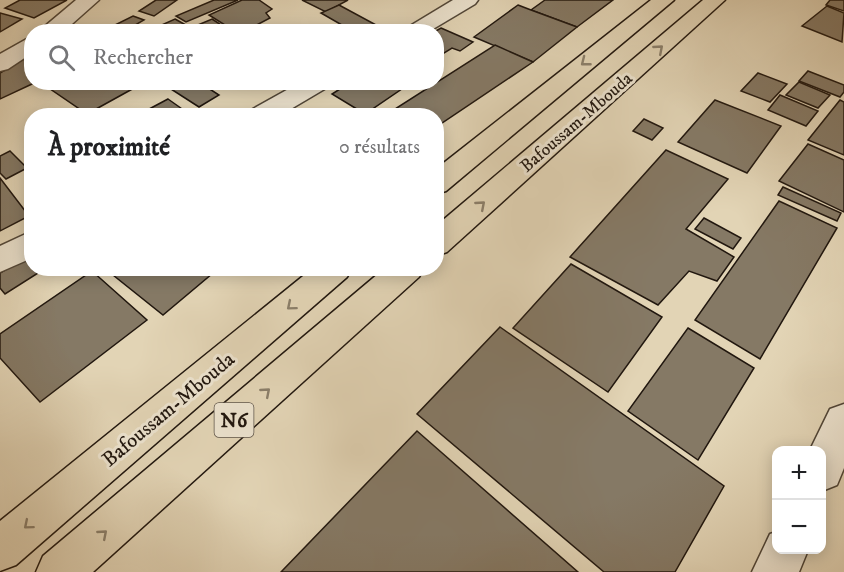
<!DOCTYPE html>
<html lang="fr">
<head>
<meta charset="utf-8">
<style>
	body { margin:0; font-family:"IM FELL DW Pica",serif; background:#f6f6f6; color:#202124 }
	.controls { position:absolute; right:18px; bottom:18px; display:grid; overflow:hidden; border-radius:12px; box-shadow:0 3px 15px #0003 }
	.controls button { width:54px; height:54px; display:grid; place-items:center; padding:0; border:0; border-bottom:2px solid #e0e0e0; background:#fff; color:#202124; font:30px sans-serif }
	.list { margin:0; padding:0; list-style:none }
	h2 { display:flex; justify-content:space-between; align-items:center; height:78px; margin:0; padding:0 24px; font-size:26px }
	h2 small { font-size:20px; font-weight:400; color:#757577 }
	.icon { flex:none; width:33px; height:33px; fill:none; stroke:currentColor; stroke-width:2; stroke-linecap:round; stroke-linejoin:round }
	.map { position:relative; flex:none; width:844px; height:572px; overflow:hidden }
	.search { position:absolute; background:#fff; box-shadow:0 3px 15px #0003; left:24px; top:24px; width:420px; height:66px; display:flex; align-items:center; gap:15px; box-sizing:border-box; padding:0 21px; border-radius:24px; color:#757577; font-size:22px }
	.panel { position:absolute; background:#fff; box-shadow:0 3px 15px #0003; left:24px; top:108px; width:420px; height:168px; border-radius:24px }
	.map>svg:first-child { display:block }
	.building { fill:#857965; stroke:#21170f; stroke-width:1.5 }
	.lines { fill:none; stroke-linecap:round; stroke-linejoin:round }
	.minor-casing { stroke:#514638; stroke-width:3 }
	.highway-casing { stroke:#21170f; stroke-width:3 }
	.minor { fill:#ece3cf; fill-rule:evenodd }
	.highway { fill:#e2d4b5; fill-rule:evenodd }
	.oneway { stroke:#8b7f6a }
	.labels { text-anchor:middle; stroke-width:6; stroke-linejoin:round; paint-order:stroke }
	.far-street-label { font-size:18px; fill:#21170f; stroke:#ece3cf }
	.shield { fill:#ece3cf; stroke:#5e5449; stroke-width:1.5 }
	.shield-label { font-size:20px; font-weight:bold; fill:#21170f }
	.street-label { font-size:21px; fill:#21170f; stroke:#ece3cf }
</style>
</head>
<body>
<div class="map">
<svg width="844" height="572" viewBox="0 0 844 572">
	<rect width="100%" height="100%" fill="#e2d4b5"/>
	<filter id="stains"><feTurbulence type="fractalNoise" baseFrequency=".00333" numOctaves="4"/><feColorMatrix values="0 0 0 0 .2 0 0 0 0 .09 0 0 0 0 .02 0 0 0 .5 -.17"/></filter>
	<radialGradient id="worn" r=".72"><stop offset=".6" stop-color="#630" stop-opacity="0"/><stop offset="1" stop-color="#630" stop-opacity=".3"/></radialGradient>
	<g class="building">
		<path d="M20 0H67L34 18 5 8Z"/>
		<path d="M156 0H177L154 16 139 11Z"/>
		<path d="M214 0H238L186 22 176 16Z"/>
		<path d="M242 0H259L272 9 266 13 270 18 243 32H236L209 15Z"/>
		<path d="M302 0H348L326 12Z"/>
		<path d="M545 0H613L577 27 531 10Z"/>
		<path d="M830 0H844V11L826 5Z"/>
		<path d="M339 5 378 26 367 32H354L321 13Z"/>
		<path d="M518 5 531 10 577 27 533 62 474 37Z"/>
		<path d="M827 6 844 13 842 42 802 26Z"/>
		<path d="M0 13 22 19 0 32Z"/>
		<path d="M133 16 144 20 125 31 113 26Z"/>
		<path d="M175 19 184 24 167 32H146Z"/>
		<path d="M212 19 232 32H209L198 25Z"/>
		<path d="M441 28 473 42 460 51 452 48 436 58 434 32Z"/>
		<path d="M495 45 533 62 436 127V116H384Z"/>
		<path d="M32 54 30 77 32 84 0 99V73Z"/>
		<path d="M808 71 844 85V92L840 97 799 81Z"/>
		<path d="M758 73 787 84 770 102 741 91Z"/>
		<path d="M40 82H145L87 114Z"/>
		<path d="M160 82H199L219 95 199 107Z"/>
		<path d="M351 82H412L365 114 332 94Z"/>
		<path d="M799 82 830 95 818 108 786 95Z"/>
		<path d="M780 95 818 111 806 126 768 110Z"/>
		<path d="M168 99 192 116H136Z"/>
		<path d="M715 100 781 126 747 173 678 142Z"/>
		<path d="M840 100 844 102V155L808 140Z"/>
		<path d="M644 119 663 128 652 140 633 131Z"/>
		<path d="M808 144 844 160V212L779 181Z"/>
		<path d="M666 150 728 179 686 229 734 257 717 281 689 271 658 305 570 257Z"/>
		<path d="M10 151 27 168 6 179 0 173V156Z"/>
		<path d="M0 178 29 216 0 231Z"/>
		<path d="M783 187 841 213 837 221 778 195Z"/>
		<path d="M779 201 837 228 760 359 695 320Z"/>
		<path d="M704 218 741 238 733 249 695 229Z"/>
		<path d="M32 254V268H46L5 294 0 288V273Z"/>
		<path d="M571 264 662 317 608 392 513 328Z"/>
		<path d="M122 268H219L163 315 113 275Z"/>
		<path d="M92 271 147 320 40 402 0 358V334Z"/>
		<path d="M500 327 724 486 675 572H604L417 414Z"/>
		<path d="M688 328 754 368 698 460 628 411Z"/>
		<path d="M417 431 578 572H281Z"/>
	</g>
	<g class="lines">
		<g class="minor-casing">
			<g id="minor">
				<path d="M76 0H99L63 32H38Z"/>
				<path d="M453 0H478L475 4 428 32H400Z"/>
				<path d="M32 36V53L8 69 0 71V54Z"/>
				<path d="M301 82H331L328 87 279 116H248L251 110Z"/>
				<path d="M32 231V258L0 272V246Z"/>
				<path d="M844 404V468L837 485 822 491V450H810L830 409Z"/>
				<path d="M776 532V550H808L799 572H752L770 534Z"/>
			</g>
		</g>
		<g class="highway-casing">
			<g id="highway">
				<path d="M651 0H674L446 191 436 194V169Z"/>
				<path d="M703 0H725L447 252 436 256V226Z"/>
				<path d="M313 268H352L347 277 16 565 0 571V521Z"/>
				<path d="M385 268H424L419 277 93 572H36L43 556Z"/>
			</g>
		</g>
		<use href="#minor" class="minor"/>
		<use href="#highway" class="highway"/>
	</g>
	<defs><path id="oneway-chevron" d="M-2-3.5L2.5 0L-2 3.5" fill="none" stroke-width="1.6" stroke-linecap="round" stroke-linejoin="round" transform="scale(1.5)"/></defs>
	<g class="oneway">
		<use href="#oneway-chevron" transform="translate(659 49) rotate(-41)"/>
		<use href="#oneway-chevron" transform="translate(585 62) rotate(142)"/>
		<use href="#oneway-chevron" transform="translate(481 205) rotate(-41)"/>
		<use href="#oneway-chevron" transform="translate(291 306) rotate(140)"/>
		<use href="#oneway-chevron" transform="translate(266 392) rotate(-41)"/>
		<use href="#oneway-chevron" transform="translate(28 525) rotate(140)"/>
		<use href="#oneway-chevron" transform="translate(103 534) rotate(-41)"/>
	</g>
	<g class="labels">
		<g class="far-street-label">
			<text transform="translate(576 122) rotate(-41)" y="6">Bafoussam-Mbouda</text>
		</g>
		<rect class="shield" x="214.5" y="403" width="39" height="34" rx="4.5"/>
		<g class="shield-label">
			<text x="234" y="427">N6</text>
		</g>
		<g class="street-label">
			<text transform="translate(168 409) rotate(-40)" y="7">Bafoussam-Mbouda</text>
		</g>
	</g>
	<rect width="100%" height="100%" filter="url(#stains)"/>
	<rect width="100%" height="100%" fill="url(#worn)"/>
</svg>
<div class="controls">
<button>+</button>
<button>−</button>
</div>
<div class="search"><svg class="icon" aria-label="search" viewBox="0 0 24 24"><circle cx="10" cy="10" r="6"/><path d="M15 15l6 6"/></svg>Rechercher</div>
<section class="panel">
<h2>À proximité<small>0 résultats</small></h2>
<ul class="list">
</ul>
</section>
</div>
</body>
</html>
